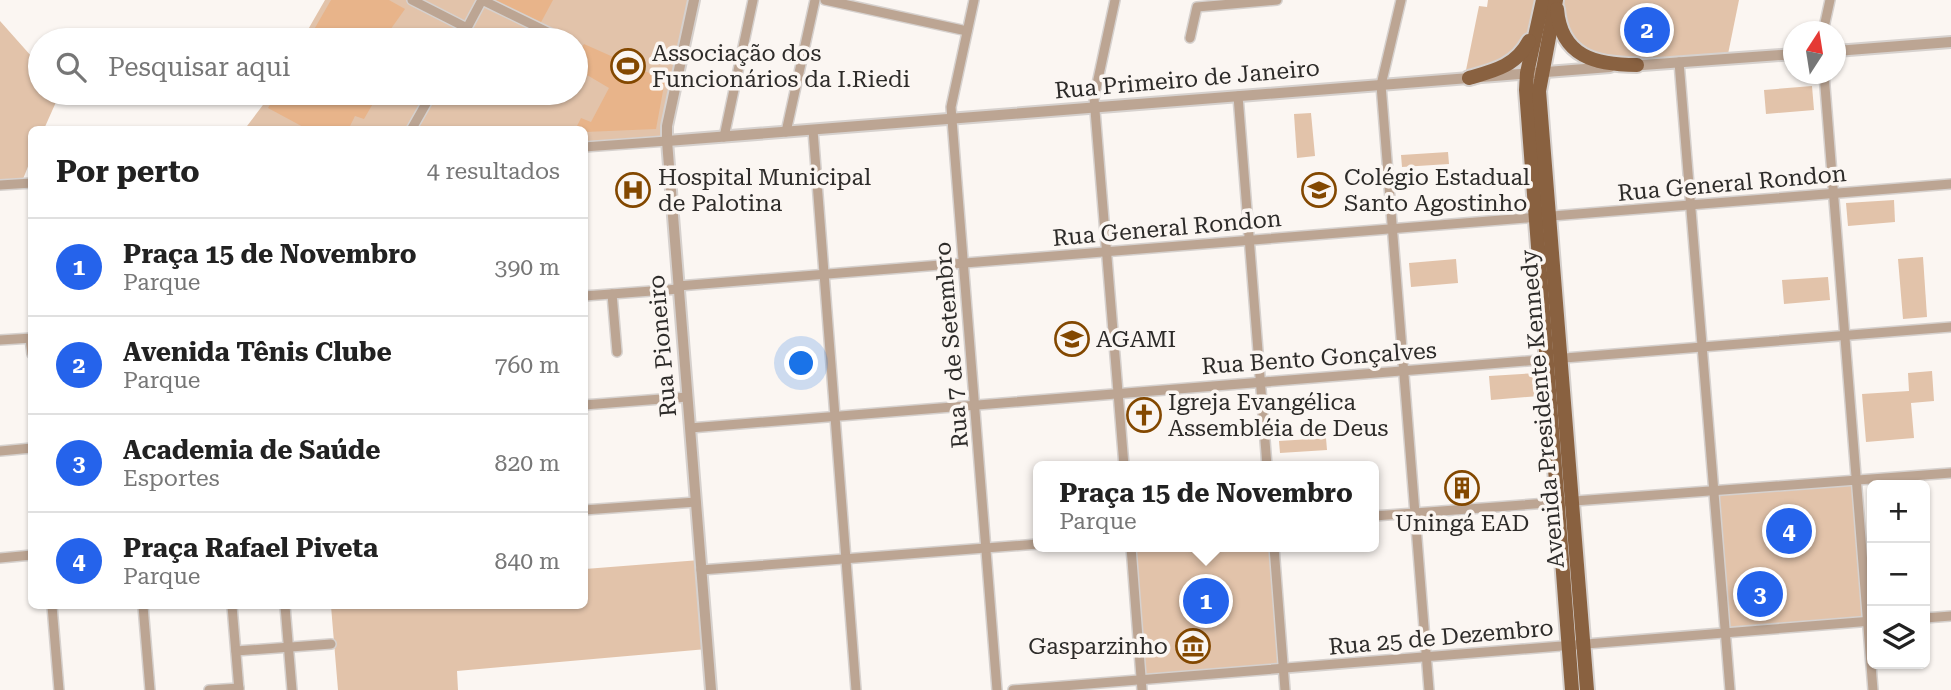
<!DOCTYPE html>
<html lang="pt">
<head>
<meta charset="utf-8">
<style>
	body { margin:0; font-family:"Roboto Serif",serif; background:#f2f2f2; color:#222 }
	.controls { position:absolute; right:21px; bottom:21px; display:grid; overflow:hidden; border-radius:10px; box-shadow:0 2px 5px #0004 }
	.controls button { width:63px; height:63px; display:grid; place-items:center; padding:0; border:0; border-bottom:2px solid #e0e0e0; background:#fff; color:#222; font:35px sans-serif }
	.compass { position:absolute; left:1783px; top:21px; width:63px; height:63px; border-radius:50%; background:#fff; box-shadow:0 2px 5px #0004; rotate:12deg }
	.you { position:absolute; left:802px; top:364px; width:24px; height:24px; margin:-18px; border:5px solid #fff; border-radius:50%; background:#1a73e8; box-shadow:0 0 0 10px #1a73e833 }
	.badge { display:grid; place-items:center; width:46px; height:46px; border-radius:50%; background:#2563eb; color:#fff; font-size:23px; font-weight:700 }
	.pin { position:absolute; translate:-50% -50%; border:4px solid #fff; box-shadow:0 2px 7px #0006 }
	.popup { position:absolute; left:1033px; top:461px; width:346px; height:91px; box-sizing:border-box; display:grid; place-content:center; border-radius:10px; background:#fff; filter:drop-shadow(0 2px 5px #0005); font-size:23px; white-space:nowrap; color:#767676 }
	.popup b { font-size:26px; color:#222 }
	.popup::after { content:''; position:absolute; left:50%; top:100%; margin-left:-14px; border:14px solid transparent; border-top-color:#fff }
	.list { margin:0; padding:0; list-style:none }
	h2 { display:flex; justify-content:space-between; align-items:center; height:91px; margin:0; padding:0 28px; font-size:30px }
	h2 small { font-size:23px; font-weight:400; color:#767676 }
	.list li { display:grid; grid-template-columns:46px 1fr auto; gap:21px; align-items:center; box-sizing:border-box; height:98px; padding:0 28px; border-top:2px solid #e0e0e0 }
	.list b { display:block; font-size:26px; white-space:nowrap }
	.list p { margin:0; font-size:23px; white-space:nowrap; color:#767676 }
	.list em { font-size:23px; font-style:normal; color:#767676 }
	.icon { flex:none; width:38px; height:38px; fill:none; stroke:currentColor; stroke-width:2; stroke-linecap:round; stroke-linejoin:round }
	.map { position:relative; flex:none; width:1951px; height:690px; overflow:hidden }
	.search { position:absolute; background:#fff; box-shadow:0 2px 5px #0004; left:28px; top:28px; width:560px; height:77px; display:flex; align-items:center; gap:18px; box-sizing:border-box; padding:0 24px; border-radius:38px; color:#767676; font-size:26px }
	.panel { position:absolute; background:#fff; box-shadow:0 2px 5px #0004; left:28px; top:126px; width:560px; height:483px; border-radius:10px }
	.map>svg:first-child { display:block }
	.green { fill:#e2c3aa }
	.forest { fill:#e8b48a }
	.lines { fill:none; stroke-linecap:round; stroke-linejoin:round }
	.minor-casing { stroke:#d6d1ce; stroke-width:12 }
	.tertiary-casing { stroke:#d6d1ce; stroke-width:14 }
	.primary-casing { stroke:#d6d1ce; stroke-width:18 }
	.minor { stroke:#bca593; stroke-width:9 }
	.tertiary { stroke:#bca593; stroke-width:10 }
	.primary { stroke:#896140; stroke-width:14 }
	.labels { text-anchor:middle; stroke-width:7; stroke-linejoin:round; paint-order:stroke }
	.poi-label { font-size:23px; fill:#2d2b29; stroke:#fbf6f2; text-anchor:start }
	.street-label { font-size:23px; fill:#2d2b29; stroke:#fbf6f2 }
</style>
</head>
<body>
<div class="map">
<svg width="1951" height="690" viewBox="0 0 1951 690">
	<rect width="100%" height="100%" fill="#fbf6f2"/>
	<g class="green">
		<path d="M325 0H694L667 141 585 147 584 130H244L272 93H576V40H302Z"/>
		<path d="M1488 0H1540C1522 59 1521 54 1465 75L1479 6 1487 7Z"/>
		<path d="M1557 0H1739L1727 59 1637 65 1577 51Z"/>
		<path d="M0 21 40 66V93H60L44 129 32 130 31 159 21 184 0 185Z"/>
		<path d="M1812 86 1814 110 1766 114 1764 90Z"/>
		<path d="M1311 113 1315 156 1297 158 1294 114Z"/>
		<path d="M1448 152 1449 164 1402 167 1401 155Z"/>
		<path d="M1894 200 1895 222 1848 226 1846 203Z"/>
		<path d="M1923 257 1927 317 1903 319 1898 259Z"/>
		<path d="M1456 259 1458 283 1411 287 1409 263Z"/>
		<path d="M1828 277 1830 300 1784 304 1782 280Z"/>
		<path d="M1932 371 1934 401 1911 403 1914 438 1866 442 1862 394 1909 391 1908 373Z"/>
		<path d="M1537 373 1539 396 1491 400 1489 376Z"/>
		<path d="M1326 438 1327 450 1280 453 1279 441Z"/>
		<path d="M1856 480 1868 622 1725 634 1713 490Z"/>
		<path d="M1131 547H1274L1283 669 1141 680Z"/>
		<path d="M700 560 707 649 457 671 458 690H338L331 606H584L585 569Z"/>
	</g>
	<g class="forest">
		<path d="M331 0H389L405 9 383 40H308Z"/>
		<path d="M483 0H553L539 26Z"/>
		<path d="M584 44 665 80 656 129 585 132 584 130 579 129 577 126 581 118 591 122 609 88 582 72 585 66 576 61V57Z"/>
		<path d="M277 93H379L364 119 355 116 348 130 307 129 268 108Z"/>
	</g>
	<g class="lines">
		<g class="minor-casing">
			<g id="minor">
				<path d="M412 0 467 28 460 40"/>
				<path d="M825 0 967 31"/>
				<path d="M974 0 951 107 997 690"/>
				<path d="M1115 0 1094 98 1124 466"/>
				<path d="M1401 0 1381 85 1429 690"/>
				<path d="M467 28 482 0 564 40"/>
				<path d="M1823 32 1830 0"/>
				<path d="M1190 38 1197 7 1277 0"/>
				<path d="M1679 62 1730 690"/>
				<path d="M1824 74 1873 690"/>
				<path d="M1238 96 1267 466"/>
				<path d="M411 130 432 93"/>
				<path d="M813 130 856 690"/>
				<path d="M786 132 815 0"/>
				<path d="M724 137 753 0"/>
				<path d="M584 147 667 141"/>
				<path d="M0 185 32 183"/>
				<path d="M678 286 1951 184"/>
				<path d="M612 294 617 352"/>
				<path d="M584 296 679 289"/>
				<path d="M30 338 32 354"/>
				<path d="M0 340 32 338"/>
				<path d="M584 405 687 397"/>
				<path d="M690 428 1951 327"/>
				<path d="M0 451 32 448"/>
				<path d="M584 510 696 502"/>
				<path d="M1374 516 1951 473"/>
				<path d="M1131 547 1142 690"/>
				<path d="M1274 547 1285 690"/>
				<path d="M0 558 32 555"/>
				<path d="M701 570 1038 544"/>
				<path d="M52 606 59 690"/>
				<path d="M143 606 150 690"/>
				<path d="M232 606 239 690"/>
				<path d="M285 606 292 690"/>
				<path d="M1925 618 1951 616"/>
				<path d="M236 651 331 644"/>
				<path d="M209 690 239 688"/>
				<path d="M1013 690 1872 621"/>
			</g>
		</g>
		<g class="tertiary-casing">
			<g id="tertiary">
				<path d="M694 0 667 126V141L711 690"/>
				<path d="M1836 51 1951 42"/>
				<path d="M1629 66 1794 54"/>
				<path d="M667 141 1610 67"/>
			</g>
		</g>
		<g class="primary-casing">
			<g id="primary">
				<path d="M1543 0 1527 73 1526 90 1572 690"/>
				<path d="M1556 0 1539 91 1587 690"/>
				<path d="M1557 9C1561 57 1596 65 1637 65"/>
				<path d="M1469 78C1494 71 1516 66 1529 41"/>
			</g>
		</g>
		<use href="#minor" class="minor"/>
		<use href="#tertiary" class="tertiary"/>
		<use href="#primary" class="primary"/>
	</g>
	<defs>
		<g id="stadium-ring" transform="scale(1.75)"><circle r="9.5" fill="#fbf6f2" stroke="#834800" stroke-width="1.5"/><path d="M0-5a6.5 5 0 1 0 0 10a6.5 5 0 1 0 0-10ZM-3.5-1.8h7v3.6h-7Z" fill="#834800"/></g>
		<g id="hospital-ring" transform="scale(1.75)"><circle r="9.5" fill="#fbf6f2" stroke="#834800" stroke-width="1.5"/><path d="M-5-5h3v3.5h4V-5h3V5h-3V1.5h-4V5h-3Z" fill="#834800"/></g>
		<g id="university-ring" transform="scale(1.75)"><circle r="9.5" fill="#fbf6f2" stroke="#834800" stroke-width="1.5"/><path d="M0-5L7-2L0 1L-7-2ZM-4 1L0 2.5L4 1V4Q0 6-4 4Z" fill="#834800"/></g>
		<g id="school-ring" transform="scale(1.75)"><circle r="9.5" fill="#fbf6f2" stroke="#834800" stroke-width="1.5"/><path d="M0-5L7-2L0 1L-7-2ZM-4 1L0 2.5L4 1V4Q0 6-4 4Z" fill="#834800"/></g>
		<g id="church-ring" transform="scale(1.75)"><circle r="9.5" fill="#fbf6f2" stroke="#834800" stroke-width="1.5"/><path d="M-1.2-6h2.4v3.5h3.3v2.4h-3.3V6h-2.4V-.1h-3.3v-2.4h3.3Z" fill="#834800"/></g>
		<g id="building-ring" transform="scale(1.75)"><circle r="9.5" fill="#fbf6f2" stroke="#834800" stroke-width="1.5"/><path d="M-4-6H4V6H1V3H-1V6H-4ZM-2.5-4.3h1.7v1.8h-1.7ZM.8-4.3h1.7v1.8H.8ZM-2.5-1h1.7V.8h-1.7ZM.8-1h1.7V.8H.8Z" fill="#834800"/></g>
		<g id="museum-ring" transform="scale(1.75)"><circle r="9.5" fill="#fbf6f2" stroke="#834800" stroke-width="1.5"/><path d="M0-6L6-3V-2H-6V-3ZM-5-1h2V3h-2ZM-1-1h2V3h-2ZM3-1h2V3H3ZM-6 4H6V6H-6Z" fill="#834800"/></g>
	</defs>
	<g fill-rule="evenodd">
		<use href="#stadium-ring" x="628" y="66"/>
		<use href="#hospital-ring" x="633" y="190"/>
		<use href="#university-ring" x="1319" y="190"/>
		<use href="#school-ring" x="1072" y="339"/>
		<use href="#church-ring" x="1144" y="415"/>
		<use href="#building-ring" x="1462" y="488"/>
		<use href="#museum-ring" x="1193" y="646"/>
	</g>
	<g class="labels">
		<g class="poi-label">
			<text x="652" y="61">Associação dos<tspan x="652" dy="26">Funcionários da I.Riedi</tspan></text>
			<text x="658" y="185">Hospital Municipal<tspan x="658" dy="26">de Palotina</tspan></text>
			<text x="1344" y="185">Colégio Estadual<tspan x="1344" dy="26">Santo Agostinho</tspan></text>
			<text x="1096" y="347">AGAMI</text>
			<text x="1168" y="410">Igreja Evangélica<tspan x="1168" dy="26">Assembléia de Deus</tspan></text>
			<text x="1462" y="531" text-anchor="middle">Uningá EAD</text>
			<text x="1168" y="654" text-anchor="end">Gasparzinho</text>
		</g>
		<g class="street-label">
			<text transform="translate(1187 79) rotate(-5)" y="8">Rua Primeiro de Janeiro</text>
			<text transform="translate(1732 183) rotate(-5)" y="8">Rua General Rondon</text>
			<text transform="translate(1167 228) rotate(-5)" y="8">Rua General Rondon</text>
			<text transform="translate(951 345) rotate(-95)" y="8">Rua 7 de Setembro</text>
			<text transform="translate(662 346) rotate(-95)" y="8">Rua Pioneiro</text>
			<text transform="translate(1319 358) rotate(-4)" y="8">Rua Bento Gonçalves</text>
			<text transform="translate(1542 409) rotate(-95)" y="8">Avenida Presidente Kennedy</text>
			<text transform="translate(1441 637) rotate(-5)" y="8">Rua 25 de Dezembro</text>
		</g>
	</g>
</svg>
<div class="controls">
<button>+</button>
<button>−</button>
<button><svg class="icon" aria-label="layers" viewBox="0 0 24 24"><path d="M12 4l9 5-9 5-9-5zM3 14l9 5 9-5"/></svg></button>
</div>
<svg class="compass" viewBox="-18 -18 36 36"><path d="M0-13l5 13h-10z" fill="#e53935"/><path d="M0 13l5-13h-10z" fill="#767676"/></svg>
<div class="you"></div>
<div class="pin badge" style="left:1206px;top:601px">1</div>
<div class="popup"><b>Praça 15 de Novembro</b>Parque</div>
<div class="pin badge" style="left:1647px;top:30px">2</div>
<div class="pin badge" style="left:1760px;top:594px">3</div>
<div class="pin badge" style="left:1789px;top:531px">4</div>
<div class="search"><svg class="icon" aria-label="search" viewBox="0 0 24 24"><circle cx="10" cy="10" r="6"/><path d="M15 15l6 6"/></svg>Pesquisar aqui</div>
<section class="panel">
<h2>Por perto<small>4 resultados</small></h2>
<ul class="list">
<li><span class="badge">1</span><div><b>Praça 15 de Novembro</b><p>Parque</p></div><em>390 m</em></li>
<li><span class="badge">2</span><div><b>Avenida Tênis Clube</b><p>Parque</p></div><em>760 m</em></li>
<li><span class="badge">3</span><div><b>Academia de Saúde</b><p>Esportes</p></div><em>820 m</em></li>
<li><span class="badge">4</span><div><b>Praça Rafael Piveta</b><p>Parque</p></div><em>840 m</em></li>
</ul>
</section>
</div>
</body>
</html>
